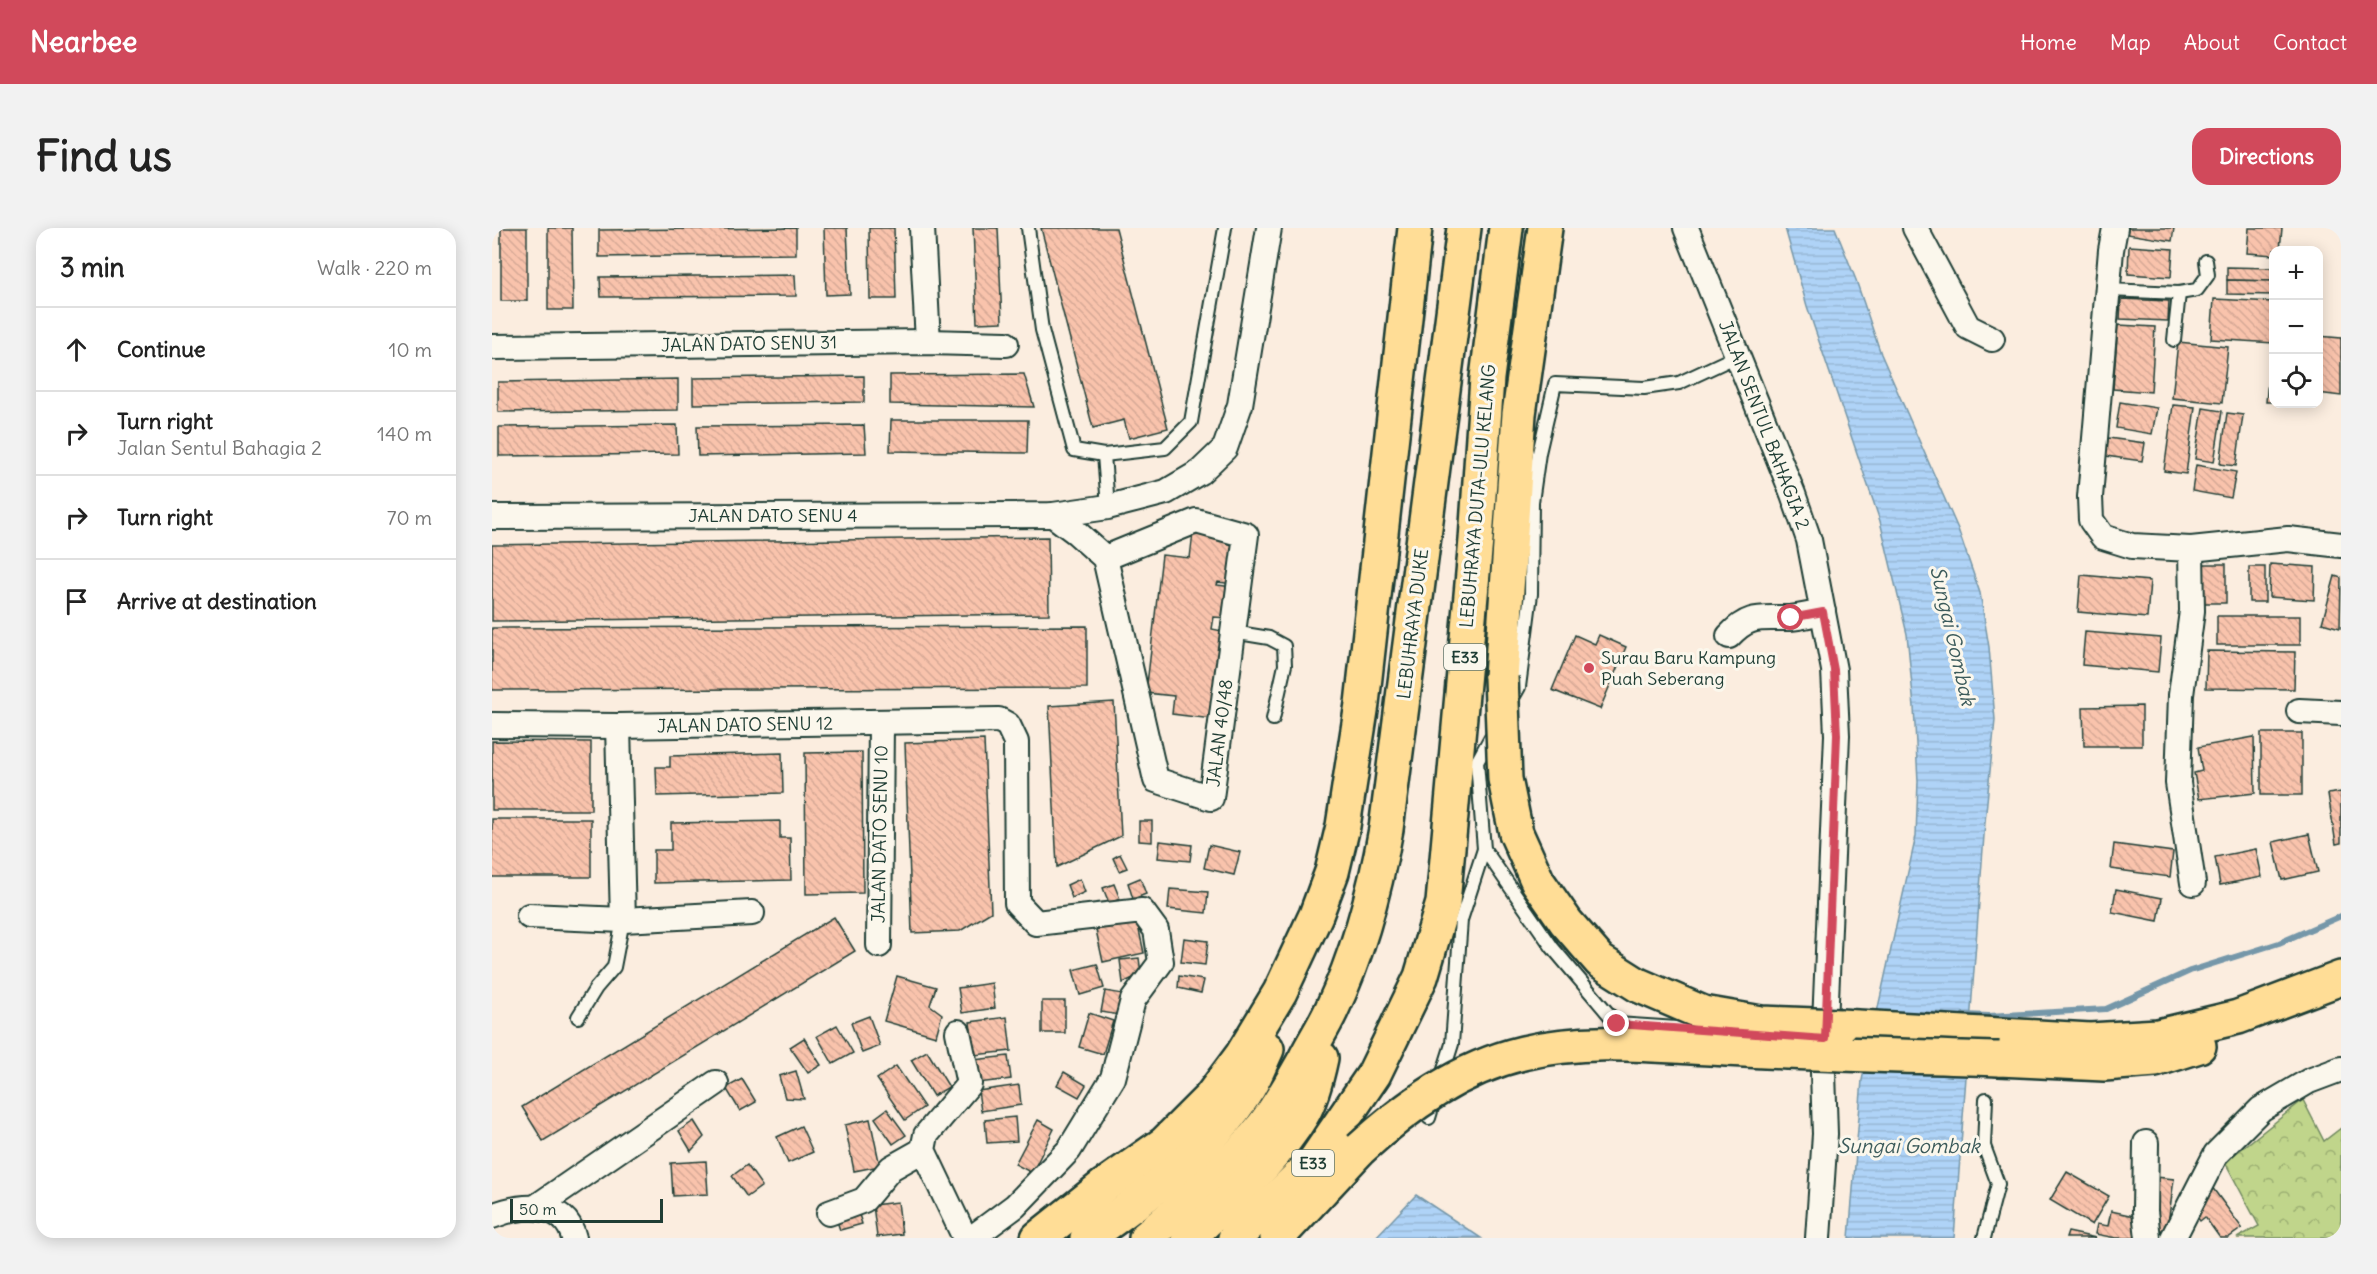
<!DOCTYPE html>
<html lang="en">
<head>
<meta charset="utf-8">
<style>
	body { margin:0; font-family:Delius,sans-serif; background:#f2f2f2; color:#222 }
	.controls { position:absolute; right:18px; top:18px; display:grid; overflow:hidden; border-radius:12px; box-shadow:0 3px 15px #0003 }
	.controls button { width:54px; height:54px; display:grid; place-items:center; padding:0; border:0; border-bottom:2px solid #e0e0e0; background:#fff; color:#222; font:30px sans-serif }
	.scale { position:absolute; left:18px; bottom:15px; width:153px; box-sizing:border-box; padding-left:6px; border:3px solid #1f3d34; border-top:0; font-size:16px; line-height:21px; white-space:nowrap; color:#1f3d34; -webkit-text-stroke:4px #fbf7ec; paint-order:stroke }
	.stop { position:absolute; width:18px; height:18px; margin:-14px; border:4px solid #d1495b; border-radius:50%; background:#fff }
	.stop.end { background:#d1495b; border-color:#fff; box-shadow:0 2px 6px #0008 }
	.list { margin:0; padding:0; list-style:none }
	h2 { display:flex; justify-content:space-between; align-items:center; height:78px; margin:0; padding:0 24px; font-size:26px }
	h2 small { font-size:20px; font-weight:400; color:#767676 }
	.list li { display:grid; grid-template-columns:39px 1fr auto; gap:18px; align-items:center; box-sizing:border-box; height:84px; padding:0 24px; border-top:2px solid #e0e0e0 }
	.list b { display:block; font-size:22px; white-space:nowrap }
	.list p { margin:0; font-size:20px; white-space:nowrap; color:#767676 }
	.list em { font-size:20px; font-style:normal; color:#767676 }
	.icon { flex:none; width:33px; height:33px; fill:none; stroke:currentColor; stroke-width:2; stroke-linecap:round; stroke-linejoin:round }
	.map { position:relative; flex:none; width:1849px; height:1010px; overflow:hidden; border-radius:18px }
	header { display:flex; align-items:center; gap:36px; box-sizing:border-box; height:84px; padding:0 30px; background:#d1495b; color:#fff }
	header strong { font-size:28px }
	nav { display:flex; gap:33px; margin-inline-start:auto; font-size:21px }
	.intro { display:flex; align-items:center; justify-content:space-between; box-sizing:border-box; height:144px; padding:0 36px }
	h1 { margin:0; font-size:42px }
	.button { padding:15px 27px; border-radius:18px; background:#d1495b; color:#fff; font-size:21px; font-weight:700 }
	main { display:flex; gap:36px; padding:0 36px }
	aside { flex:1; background:#fff; border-radius:18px; box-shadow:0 3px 15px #0003 }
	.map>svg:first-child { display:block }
	.forest { fill:url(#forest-crowns); stroke:#708960; stroke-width:1.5 }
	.water { fill:url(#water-rules); stroke:#7597a9; stroke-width:1.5 }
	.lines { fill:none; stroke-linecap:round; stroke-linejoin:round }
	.stream { stroke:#7597a9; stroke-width:6 }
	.building { fill:url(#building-back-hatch); stroke:#1f3d34; stroke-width:1.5 }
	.lane-casing { stroke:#1f3d34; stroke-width:16 }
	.street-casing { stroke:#1f3d34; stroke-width:28 }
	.highway-casing { stroke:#1f3d34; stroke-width:38 }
	.lane { stroke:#fbf7ec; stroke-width:12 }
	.street { stroke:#fbf7ec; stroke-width:24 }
	.highway { stroke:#ffdd96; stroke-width:33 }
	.highway-bridge-casing { stroke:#1f3d34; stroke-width:38; stroke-linecap:butt }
	.highway-bridge { stroke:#ffdd96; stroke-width:33 }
	.route { stroke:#d1495b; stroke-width:8 }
	.poi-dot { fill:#d1495b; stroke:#fbf7ec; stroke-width:2 }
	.labels { text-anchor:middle; stroke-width:6; stroke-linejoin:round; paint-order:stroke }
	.shield { fill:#fbf7ec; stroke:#61756b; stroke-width:1.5 }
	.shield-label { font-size:16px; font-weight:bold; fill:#1f3d34 }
	.street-label { font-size:18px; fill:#1f3d34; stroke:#fbf7ec }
	.poi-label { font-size:18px; fill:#1f3d34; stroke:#fbf7ec; text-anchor:start }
	.water-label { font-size:20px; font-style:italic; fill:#3c5b5b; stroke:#fbf7ec }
</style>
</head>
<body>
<header>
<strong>Nearbee</strong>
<nav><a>Home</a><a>Map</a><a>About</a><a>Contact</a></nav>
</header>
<div class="intro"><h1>Find us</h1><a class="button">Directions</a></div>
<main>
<aside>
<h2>3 min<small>Walk · 220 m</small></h2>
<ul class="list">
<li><svg class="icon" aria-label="ahead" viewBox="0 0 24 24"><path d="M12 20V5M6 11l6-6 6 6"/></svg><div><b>Continue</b></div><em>10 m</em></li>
<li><svg class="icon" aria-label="right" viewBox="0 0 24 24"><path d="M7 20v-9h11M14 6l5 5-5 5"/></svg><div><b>Turn right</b><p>Jalan Sentul Bahagia 2</p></div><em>140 m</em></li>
<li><svg class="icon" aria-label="right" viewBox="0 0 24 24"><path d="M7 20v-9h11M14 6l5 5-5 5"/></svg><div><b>Turn right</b></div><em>70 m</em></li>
<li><svg class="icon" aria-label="arrive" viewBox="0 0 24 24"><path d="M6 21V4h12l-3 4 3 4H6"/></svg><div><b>Arrive at destination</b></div></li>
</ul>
</aside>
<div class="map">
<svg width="1849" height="1010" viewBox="0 0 1849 1010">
	<defs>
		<pattern id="forest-crowns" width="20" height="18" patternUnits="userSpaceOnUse" patternTransform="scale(1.5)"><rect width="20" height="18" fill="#c0d58b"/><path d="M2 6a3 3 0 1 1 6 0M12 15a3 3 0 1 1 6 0" fill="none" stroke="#9bae72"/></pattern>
		<pattern id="water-rules" width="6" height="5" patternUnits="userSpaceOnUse" patternTransform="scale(1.5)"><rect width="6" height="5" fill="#afd3f7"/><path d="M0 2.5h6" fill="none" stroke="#96b6d4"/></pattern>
		<pattern id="building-back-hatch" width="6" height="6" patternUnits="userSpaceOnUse" patternTransform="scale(1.5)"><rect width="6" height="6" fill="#f9c3ac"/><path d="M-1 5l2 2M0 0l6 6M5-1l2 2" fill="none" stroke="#d5a895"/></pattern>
	</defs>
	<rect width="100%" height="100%" fill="#fbeddf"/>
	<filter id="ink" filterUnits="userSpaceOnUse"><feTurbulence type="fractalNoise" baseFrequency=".0167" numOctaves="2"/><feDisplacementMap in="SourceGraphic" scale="12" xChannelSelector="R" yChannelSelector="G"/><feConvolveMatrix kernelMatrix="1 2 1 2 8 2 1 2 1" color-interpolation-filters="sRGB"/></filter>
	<g filter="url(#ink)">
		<path class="forest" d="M1811 872 1832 913 1849 900V1010H1745L1767 998 1733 934Z"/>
		<g class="water">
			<path d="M1293 0H1343L1364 52 1389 126 1466 301 1488 365 1497 419 1503 492 1493 594 1462 1010H1357L1370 852 1424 608 1426 553 1422 479 1415 406 1388 293 1315 78Z"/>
			<path d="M924 967 989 1010H883Z"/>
		</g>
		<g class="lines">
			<path class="stream" d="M1472 787 1497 788 1614 781 1698 743 1787 715 1849 688"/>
		</g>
		<g class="building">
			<rect x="9" y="0" width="26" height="73"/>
			<path d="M56 0H80L81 82H56Z"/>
			<path d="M304 0V26L107 29V2Z"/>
			<path d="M332 0H355L358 66 334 67Z"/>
			<path d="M377 0H402L404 71H378Z"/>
			<path d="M481 0H506L510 94 485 95Z"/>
			<path d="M549 0H624L676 200 637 210 632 192 601 200Z"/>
			<path d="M1636 0H1682L1680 13 1635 6Z"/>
			<path d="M1757 0H1790L1788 22H1782V27L1755 25Z"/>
			<path d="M1637 18 1681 21 1679 49 1636 46Z"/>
			<path d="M1735 39 1782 40V53L1735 52Z"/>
			<path d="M303 47 304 68 109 69 108 49Z"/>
			<path d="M1735 52 1782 53V67L1735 66Z"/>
			<path d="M1629 71 1677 73 1676 93 1628 91Z"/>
			<path d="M1722 71 1782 74V115L1719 111Z"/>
			<path d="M1626 97 1663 99 1659 164 1621 161Z"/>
			<path d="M1826 108 1849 110V168L1826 165Z"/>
			<path d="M1686 114 1736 119 1730 175 1680 170Z"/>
			<path d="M1778 133H1782V174H1774Z"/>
			<path d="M532 146 542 179 398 176V147Z"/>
			<path d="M372 148V174L201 176V150Z"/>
			<path d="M186 151V182L6 184V154Z"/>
			<path d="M1628 174 1665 180 1660 206 1624 200Z"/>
			<path d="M1681 177 1703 179 1694 246 1672 243Z"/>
			<path d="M1711 180 1730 183 1722 234 1703 231Z"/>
			<path d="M1735 185 1751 187 1744 238 1728 236Z"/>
			<path d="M399 192H536L535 225 398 223Z"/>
			<path d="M185 197 186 226 7 228V199Z"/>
			<path d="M372 197 374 225 206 228 205 198Z"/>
			<path d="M1616 210 1653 215 1650 233 1614 228Z"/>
			<path d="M1704 237 1744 244 1739 270 1700 263Z"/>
			<path d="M701 305 747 310 741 356 726 354 725 357 740 359 736 390 722 389 720 401 730 403 720 491 680 486 682 468 654 465 670 327 698 330Z"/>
			<path d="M556 309 557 386 0 393V317Z"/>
			<rect x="1709" y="336" width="25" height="39"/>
			<path d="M1778 336 1823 339 1822 372 1777 369Z"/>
			<rect x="1757" y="339" width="16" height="35"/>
			<path d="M1589 347 1658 353 1655 390 1586 384Z"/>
			<path d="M1843 348 1849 350 1848 400 1830 395Z"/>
			<rect x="1725" y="388" width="83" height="29"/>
			<path d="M595 398V460L0 462V400Z"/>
			<path d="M1593 404 1669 410 1666 444 1590 437Z"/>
			<path d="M1083 407 1103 416 1107 407 1134 419 1108 481 1060 462Z"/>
			<path d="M1715 423 1803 424 1802 461 1714 460Z"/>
			<path d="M622 474 629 608 565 639 557 478Z"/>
			<path d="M1650 478V518H1592L1591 479Z"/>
			<rect x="1769" y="505" width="41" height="62"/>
			<path d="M1762 509 1763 565 1707 571 1702 545 1710 543 1706 519Z"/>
			<path d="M492 512 499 684 468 703 420 705 413 515Z"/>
			<path d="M0 513 99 514V582H0Z"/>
			<path d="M370 524 371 665 314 666 313 525Z"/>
			<path d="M290 525 291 565 165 568 164 539H178V528Z"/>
			<path d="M1849 564V615L1844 616 1836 566Z"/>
			<rect x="0" y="591" width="99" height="58"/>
			<path d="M288 593V610H298L299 652 162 655V622H179V595Z"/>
			<path d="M647 593H660V614L647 613Z"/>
			<path d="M1817 606 1826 644 1790 652 1781 614Z"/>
			<path d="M668 613 700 617 698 633 666 630Z"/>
			<path d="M1622 616 1681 624 1678 649 1619 641Z"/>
			<path d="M717 617 748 624 742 647 712 640Z"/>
			<path d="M1764 621 1770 649 1728 657 1723 629Z"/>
			<path d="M628 626 635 640 627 643 621 630Z"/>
			<path d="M648 650 654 666 641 671 636 655Z"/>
			<path d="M588 651 593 664 580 670 575 657Z"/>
			<path d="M622 656 628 671 617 675 611 660Z"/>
			<path d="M678 661 716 664 714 685 676 681Z"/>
			<path d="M1624 661 1670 670 1666 693 1620 684Z"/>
			<path d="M342 689 363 723 51 913 30 879Z"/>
			<path d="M645 693 652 725 611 734 604 702Z"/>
			<path d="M692 710 716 713 713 737 689 734Z"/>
			<path d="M647 730 649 746 631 755 628 732Z"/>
			<path d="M605 736 612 760 588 767 581 742Z"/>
			<path d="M405 748 444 759 438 777 450 786 444 808 392 793Z"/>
			<path d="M687 748 712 752 709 765 686 760Z"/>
			<path d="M500 755 503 780 470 785 466 760Z"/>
			<path d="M613 763 631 766 627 787 609 784Z"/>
			<rect x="550" y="773" width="23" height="32"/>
			<path d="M597 785 621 793 611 826 587 819Z"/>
			<path d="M377 788 388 818 370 825 359 795Z"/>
			<path d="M515 789 519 823 482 827 478 794Z"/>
			<path d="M345 797 361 825 341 836 325 808Z"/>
			<path d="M312 810 329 837 316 845 298 819Z"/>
			<path d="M435 823 457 859 441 868 419 832Z"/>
			<path d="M516 828 519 851 486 855 482 832Z"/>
			<path d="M404 838 432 879 413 892 385 851Z"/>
			<path d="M304 843 312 871 293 870 287 848Z"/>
			<path d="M572 844 594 857 587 869 565 857Z"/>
			<path d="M250 851 264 874 248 883 234 860Z"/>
			<path d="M527 857 529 877 489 883 486 863Z"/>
			<path d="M395 881 414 907 401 916 383 890Z"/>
			<path d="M523 889 525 913 495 915 493 892Z"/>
			<path d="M378 891 388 938 362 943 353 897Z"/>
			<path d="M546 892 562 901 540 945 523 936Z"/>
			<path d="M202 893 212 909 199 923 187 903Z"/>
			<path d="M309 898 321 924 296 935 285 909Z"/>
			<path d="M214 933 216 966 181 968 179 935Z"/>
			<path d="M255 937 270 958 255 969 240 948Z"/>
			<path d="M1575 944 1617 968 1600 997 1558 972Z"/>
			<path d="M1664 949 1682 951 1675 1003 1658 1001Z"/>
			<path d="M1717 955 1750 1000 1736 1010H1728L1713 989 1708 993 1693 972Z"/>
			<path d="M406 974 410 1006 385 1009 381 977Z"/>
			<path d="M364 977 370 996 348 1002 342 984Z"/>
			<path d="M1619 983 1647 989 1643 1010H1624L1603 1006 1605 996 1616 998Z"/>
			<path d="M1576 1004 1604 1010H1574Z"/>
		</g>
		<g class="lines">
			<g class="lane-casing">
				<g id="lane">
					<path d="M536 0 550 102 582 222 612 227 616 279"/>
					<path d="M1616 62 1687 65 1705 62 1716 47 1714 33"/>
					<path d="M1682 112 1687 65"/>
					<path d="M612 227 673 220 699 194 733 0"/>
					<path d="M741 404 777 410 792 418 793 437 781 491"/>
					<path d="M1018 475 1027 459 1039 366 1040 274 1047 225 1063 156 1152 160 1187 155 1245 128"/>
					<path d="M1002 503 985 534 992 621 1060 719 1125 796 1230 803"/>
					<path d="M86 789 104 760 122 739 131 692"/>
					<path d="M948 854 960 816 969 692 992 621"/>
					<path d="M937 890 943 870"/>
					<path d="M1492 1010 1506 956 1492 918 1494 871"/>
				</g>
			</g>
			<g class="street-casing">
				<g id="street">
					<path d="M430 0 436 114"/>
					<path d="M1194 0 1301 266 1317 312 1342 442 1345 507 1331 844 1333 906 1326 1010"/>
					<path d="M1423 0 1476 99 1500 111"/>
					<path d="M1623 0 1619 22 1598 269 1599 292 1611 309 1640 318 1699 321"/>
					<path d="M0 119 436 114 514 116"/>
					<path d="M561 287 585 305 613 330 664 552 719 570 754 307 704 293 613 330"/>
					<path d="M0 289 561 287 616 279 674 264 708 244 733 220 748 177 777 0"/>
					<path d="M1237 408C1258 385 1270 391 1298 390 1309 389 1320 386 1331 384"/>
					<path d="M1807 483 1849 485"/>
					<path d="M0 497 126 498 507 492 516 497 524 514 525 675 544 695 650 683 664 702 669 734 641 772 621 850 577 922 523 978 480 1010"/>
					<path d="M126 498 131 692"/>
					<path d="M1701 655 1686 555 1689 467 1700 383 1699 321 1796 311 1849 317"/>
					<path d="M37 688 131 692 260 685"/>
					<path d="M387 717 389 495"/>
					<path d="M466 804 477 856 434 907 431 922 473 1010"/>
					<path d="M1654 915 1653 983 1656 1010"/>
					<path d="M44 979 224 855"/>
					<path d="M337 985 372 972 399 940 431 922"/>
					<path d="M0 988C28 977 73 971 82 1010"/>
					<path d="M1681 1010 1724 926 1769 881 1817 853 1849 841"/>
				</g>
			</g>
			<g class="highway-casing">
				<g id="highway">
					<path d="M1009 449 1027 186 1053 0"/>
					<path d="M1348 798 1598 812 1666 808 1746 789 1849 750"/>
					<path d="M1507 831 1612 836 1663 832 1707 818"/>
					<path d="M546 1010 613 957 673 915 718 870 750 827 788 764 824 687 840 644 851 598 870 476 923 0"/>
					<path d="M595 1010C657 966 716 925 757 859 764 847 769 834 775 821"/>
					<path d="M654 1010C695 974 739 940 772 897 788 876 800 854 813 831 821 815 831 800 839 783 866 726 883 663 894 601L972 0"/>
					<path d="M697 1010C735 972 782 934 810 887 820 870 825 849 829 830"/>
					<path d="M743 1010 822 934 882 846 929 749 951 675 984 312 995 150 1014 0"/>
					<path d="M785 1010 868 921"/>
				</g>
			</g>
			<use href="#lane" class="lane"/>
			<use href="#street" class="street"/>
			<use href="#highway" class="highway"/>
			<g class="highway-bridge-casing">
				<g id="highway-bridge">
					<path d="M1009 449 1013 551 1024 605 1046 654 1074 694 1108 733 1146 757 1211 785 1269 795 1348 798"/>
					<path d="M868 921C915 878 968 840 1031 825 1097 809 1167 818 1234 821 1325 826 1416 828 1507 831"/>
				</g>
			</g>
			<use href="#highway-bridge" class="highway-bridge"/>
		</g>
	</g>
	<g class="lines" filter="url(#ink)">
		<path class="route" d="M1125 796 1333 811 1345 507 1342 442 1331 384 1299 390"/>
	</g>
	<circle class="poi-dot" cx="1097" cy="440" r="6"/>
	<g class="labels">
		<g class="shield">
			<rect x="952" y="416" width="42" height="26" rx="4.5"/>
			<rect x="800" y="922" width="42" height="26" rx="4.5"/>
		</g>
		<g class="shield-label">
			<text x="973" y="435">E33</text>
			<text x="821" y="941">E33</text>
		</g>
		<g class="street-label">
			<text transform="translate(257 116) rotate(-1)" y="6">JALAN DATO SENU 31</text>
			<text transform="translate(1272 197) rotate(69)" y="6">JALAN SENTUL BAHAGIA 2</text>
			<text transform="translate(986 268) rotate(-85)" y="6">LEBUHRAYA DUTA-ULU KELANG</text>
			<text x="281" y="294">JALAN DATO SENU 4</text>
			<text transform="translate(921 396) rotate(-83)" y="6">LEBUHRAYA DUKE</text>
			<text transform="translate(253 497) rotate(-1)" y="6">JALAN DATO SENU 12</text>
			<text transform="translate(728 505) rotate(-83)" y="6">JALAN 40/48</text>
			<text transform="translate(388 606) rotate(-89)" y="6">JALAN DATO SENU 10</text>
		</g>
		<g class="poi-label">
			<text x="1109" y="436">Surau Baru Kampung<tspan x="1109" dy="21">Puah Seberang</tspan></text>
		</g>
		<g class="water-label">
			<text transform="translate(1461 408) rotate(77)" y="7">Sungai Gombak</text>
			<text x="1417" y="925">Sungai Gombak</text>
		</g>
	</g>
</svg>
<div class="controls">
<button>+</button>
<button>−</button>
<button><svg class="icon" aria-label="locate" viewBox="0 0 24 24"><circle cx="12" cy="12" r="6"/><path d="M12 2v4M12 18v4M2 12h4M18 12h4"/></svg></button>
</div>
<div class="scale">50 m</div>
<div class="stop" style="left:1299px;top:390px"></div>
<div class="stop end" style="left:1125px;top:796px"></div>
</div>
</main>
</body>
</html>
